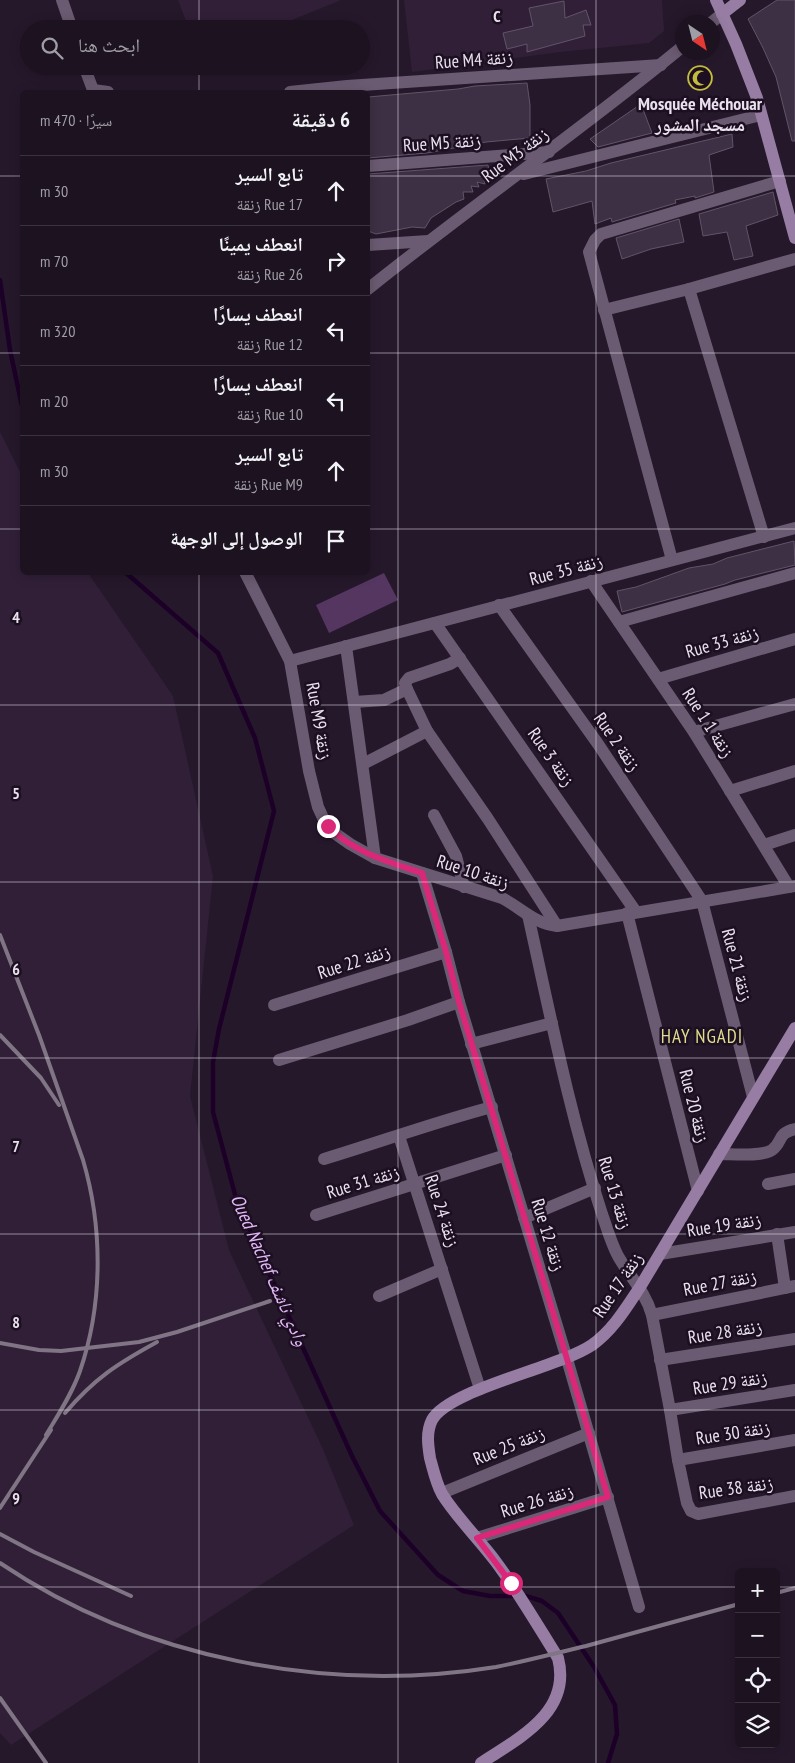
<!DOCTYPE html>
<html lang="ar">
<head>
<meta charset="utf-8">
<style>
	body { margin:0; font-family:"PT Sans Narrow","Noto Naskh Arabic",sans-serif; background:#29202d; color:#f1f3f6; direction:rtl }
	.controls { position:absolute; right:15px; bottom:15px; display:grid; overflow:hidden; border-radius:8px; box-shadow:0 2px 12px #0003 }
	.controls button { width:45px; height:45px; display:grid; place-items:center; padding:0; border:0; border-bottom:1px solid #3a323e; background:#1c1220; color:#f1f3f6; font:25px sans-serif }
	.compass { position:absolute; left:675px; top:15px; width:45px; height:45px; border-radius:50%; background:#1c1220; box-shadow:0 2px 12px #0003; rotate:145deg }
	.stop { position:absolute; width:15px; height:15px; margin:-11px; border:4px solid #db2777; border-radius:50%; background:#fff }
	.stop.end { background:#db2777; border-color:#fff; box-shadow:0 1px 5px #0008 }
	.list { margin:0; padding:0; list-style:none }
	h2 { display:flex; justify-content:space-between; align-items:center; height:65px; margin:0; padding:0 20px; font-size:21px }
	h2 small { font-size:16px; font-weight:400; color:#a09ea5 }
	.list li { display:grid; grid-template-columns:32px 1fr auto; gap:15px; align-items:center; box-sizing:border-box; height:70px; padding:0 20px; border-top:1px solid #3a323e }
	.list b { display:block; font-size:19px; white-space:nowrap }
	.list p { margin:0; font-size:16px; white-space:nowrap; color:#a09ea5 }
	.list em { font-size:16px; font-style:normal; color:#a09ea5 }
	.icon { flex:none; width:28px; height:28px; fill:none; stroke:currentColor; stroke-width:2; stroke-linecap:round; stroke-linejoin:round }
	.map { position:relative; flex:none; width:795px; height:1763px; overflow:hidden; direction:ltr }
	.search { position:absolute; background:#1c1220; box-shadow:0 2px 12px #0003; left:20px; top:20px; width:350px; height:55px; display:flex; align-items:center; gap:12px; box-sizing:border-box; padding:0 18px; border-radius:28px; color:#a09ea5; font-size:19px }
	.panel { position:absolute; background:#1c1220; box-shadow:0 2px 12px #0003; left:20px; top:90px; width:350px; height:485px; border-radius:8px; direction:rtl }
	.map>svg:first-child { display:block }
	.built { fill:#311f38 }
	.green { fill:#543661 }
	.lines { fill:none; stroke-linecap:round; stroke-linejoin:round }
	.stream { stroke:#1c0028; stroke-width:4.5 }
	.building { fill:#3e3044; stroke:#625369 }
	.street { stroke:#6b5b72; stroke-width:12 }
	.secondary { stroke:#977da3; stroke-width:12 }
	.rail { stroke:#807585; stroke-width:4 }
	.route { stroke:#db2777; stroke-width:6 }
	.grid { fill:none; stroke:#e9e1ee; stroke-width:1; stroke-opacity:0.55 }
	.labels { text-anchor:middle; stroke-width:5; stroke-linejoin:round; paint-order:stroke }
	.street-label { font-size:18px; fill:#e9e1ee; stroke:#1c0f21 }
	.poi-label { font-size:18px; font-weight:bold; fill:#e9e1ee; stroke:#1c0f21 }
	.neighbourhood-label { font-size:19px; letter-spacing:1px; fill:#e1dc8d; stroke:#1c0f21 }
	.water-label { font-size:19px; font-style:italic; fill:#e3b8f8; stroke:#1c0f21 }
	.grid-label { font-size:16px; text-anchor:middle; font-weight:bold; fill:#e9e1ee; stroke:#1c0f21; stroke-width:5; stroke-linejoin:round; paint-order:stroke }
</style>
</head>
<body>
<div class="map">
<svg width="795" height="1763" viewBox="0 0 795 1763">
	<rect width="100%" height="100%" fill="#25182b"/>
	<g class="built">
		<path d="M178 0H341L270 29H189Z"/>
		<path d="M404 0H662L664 31 649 43 560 52 412 72Z"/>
		<path d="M0 432 22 476V572L88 573 173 696 213 876 190 1096 229 1250 322 1447 354 1525 11 1745 0 1733Z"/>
	</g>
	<path class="green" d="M384 573 398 600 329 633 316 605Z"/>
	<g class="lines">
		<g class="stream">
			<path d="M0 280 10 350 22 406"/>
			<path d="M125 572 218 653 255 738 274 811 219 1029 213 1062V1112L237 1202 352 1456 380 1511 438 1575 463 1591 490 1596H526L542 1601 558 1613 594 1667 615 1705 617 1734 608 1763"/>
		</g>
	</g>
	<g class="building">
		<path d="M777 0H795V141H792L776 77 763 48 748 19Z"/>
		<path d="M564 1 565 18 586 10 591 25H583L585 36 527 52V44L507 49 503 33 533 26 529 8Z"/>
		<path d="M527 83 530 105V138L486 142 427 153 368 158V97L458 89 475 86Z"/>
		<path d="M641 104 652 133 598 147 590 139Z"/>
		<path d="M732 134 733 147 709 155 714 192 695 198V196L675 200 676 203 612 222 611 218 595 224 592 201 553 212 546 179 586 171 611 163Z"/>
		<path d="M488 165 490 175 483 177 485 184 477 182 479 187 471 186 473 192H463L464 199 456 202 431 218 425 228 412 227 376 234 368 231V174Z"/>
		<path d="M773 192 778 215 746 226 753 256 734 260 727 232 703 236 699 214Z"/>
		<path d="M679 219 684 242 651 249 622 259 616 238Z"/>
		<path d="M794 541 795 565 735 580 725 584 622 612 617 591 636 587 689 568 713 564 727 558Z"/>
	</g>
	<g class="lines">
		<g class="street">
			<path d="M62 0 72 29"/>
			<path d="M712 22 722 14"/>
			<path d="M84 66 93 90 108 92"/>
			<path d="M290 92 347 86 661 65"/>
			<path d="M368 166 549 152"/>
			<path d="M524 174 761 115"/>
			<path d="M368 245 428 241"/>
			<path d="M368 289C471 206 580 131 682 47"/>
			<path d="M689 289 764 537"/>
			<path d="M604 310 689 289 795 259"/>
			<path d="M672 560 589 252 595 240 601 234 780 181"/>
			<path d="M245 572 290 661 309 771 318 807 324 820 333 832 350 844 375 858"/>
			<path d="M591 581 694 732 789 887"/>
			<path d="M499 605 598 744 702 901 753 1097"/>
			<path d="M619 622 795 573"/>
			<path d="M435 623 636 912"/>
			<path d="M346 646 375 858 502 898C521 908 535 924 557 926L795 886"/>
			<path d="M460 658 450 664 409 678 405 683 406 687 427 731 488 819 557 926"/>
			<path d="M290 661 795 528"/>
			<path d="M658 679 795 639"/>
			<path d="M354 702 384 700 407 689"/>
			<path d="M694 732 795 704"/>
			<path d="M363 764 427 731"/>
			<path d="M730 791 795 771"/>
			<path d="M434 815 456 856 464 887"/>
			<path d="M764 845 795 835"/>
			<path d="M422 873 446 952 459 1002 567 1359 639 1607"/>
			<path d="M627 913 698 1191"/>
			<path d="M528 915C550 1014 570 1116 602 1214 607 1228 611 1243 618 1256 630 1277 645 1291 652 1315L670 1410 678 1460 687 1503 691 1511 698 1514 795 1496"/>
			<path d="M274 1005 446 952"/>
			<path d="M471 1044 552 1023"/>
			<path d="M279 1060 408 1020 459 1002"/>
			<path d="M399 1136 480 1389"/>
			<path d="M719 1154C733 1154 761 1157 772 1150 783 1142 777 1133 795 1129"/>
			<path d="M324 1159C380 1142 435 1122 492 1107"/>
			<path d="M768 1184 795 1179"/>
			<path d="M316 1215 506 1155"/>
			<path d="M524 1218 595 1188"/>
			<path d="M777 1234 785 1288"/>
			<path d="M660 1254 795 1232"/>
			<path d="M379 1296 442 1269"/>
			<path d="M652 1315 795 1286"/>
			<path d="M660 1360 795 1339"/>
			<path d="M670 1410 795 1390"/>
			<path d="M678 1460 795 1440"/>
			<path d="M442 1493 589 1433"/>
			<path d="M477 1538 608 1497"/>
		</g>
		<g class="secondary">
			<path d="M716 0 736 44 757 98 795 238"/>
			<path d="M722 14 740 0"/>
			<path d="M481 1763C519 1738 572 1712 558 1658 538 1626 519 1593 496 1562 479 1539 457 1518 442 1494 436 1483 433 1469 430 1458 428 1445 426 1432 432 1420 449 1389 558 1368 592 1345 613 1330 626 1308 640 1287L795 1028"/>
		</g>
		<g class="rail">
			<path d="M0 935 39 1035 83 1160C103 1228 103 1304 80 1371 72 1394 58 1415 46 1435"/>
			<path d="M0 1035 41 1078 59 1105"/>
			<path d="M0 1343 39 1350 61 1351 139 1342 177 1332 270 1301"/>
			<path d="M65 1413C95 1378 117 1364 157 1342"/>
			<path d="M0 1508 51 1430"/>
			<path d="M0 1534 34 1552 131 1596"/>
			<path d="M0 1563C142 1659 327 1694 496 1667 526 1661 556 1653 586 1646 637 1632 688 1618 739 1604"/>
			<path d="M776 1593 795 1588"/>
			<path d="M0 1698 46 1763"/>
		</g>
	</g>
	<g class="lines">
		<path class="route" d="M328 826C352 852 389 862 422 873L446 952 459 1002 567 1359 608 1497 477 1538 511 1583"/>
	</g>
	<path class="grid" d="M199 0V29M398 0V1763M596 0V1763M199 66V92M0 176H22M368 176H795M0 353H22M368 353H795M0 529H22M368 529H795M199 572V1763M0 705H795M0 882H795M0 1058H795M0 1234H795M0 1410H795M0 1587H739M776 1587H795"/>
	<defs>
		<g id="mosque-ring" transform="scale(1.25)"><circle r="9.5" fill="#1c0f21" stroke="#c5bc3d" stroke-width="1.5"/><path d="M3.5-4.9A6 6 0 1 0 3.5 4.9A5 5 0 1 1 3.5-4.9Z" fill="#c5bc3d"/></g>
	</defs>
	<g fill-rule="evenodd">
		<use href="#mosque-ring" x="700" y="78"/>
	</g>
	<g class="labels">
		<g class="street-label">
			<text transform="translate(474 60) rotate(-4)" y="6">Rue M4 زنقة</text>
			<text transform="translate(442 143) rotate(-4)" y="6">Rue M5 زنقة</text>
			<text transform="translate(515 155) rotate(-37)" y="6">Rue M3 زنقة</text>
			<text transform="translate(566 570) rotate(-15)" y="6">Rue 35 زنقة</text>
			<text transform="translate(722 642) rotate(-16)" y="6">Rue 33 زنقة</text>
			<text transform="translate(319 721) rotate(80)" y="6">Rue M9 زنقة</text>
			<text transform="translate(708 723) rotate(57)" y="6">Rue 1 زنقة 1</text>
			<text transform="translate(617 742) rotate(55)" y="6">Rue 2 زنقة</text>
			<text transform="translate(551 757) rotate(55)" y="6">Rue 3 زنقة</text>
			<text transform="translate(473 872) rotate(18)" y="6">Rue 10 زنقة</text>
			<text transform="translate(354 962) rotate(-18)" y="6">Rue 22 زنقة</text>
			<text transform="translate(737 965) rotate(75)" y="6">Rue 21 زنقة</text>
			<text transform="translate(694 1106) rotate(76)" y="6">Rue 20 زنقة</text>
			<text transform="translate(363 1182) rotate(-17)" y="6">Rue 31 زنقة</text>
			<text transform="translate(615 1193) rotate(73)" y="6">Rue 13 زنقة</text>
			<text transform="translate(442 1211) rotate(72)" y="6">Rue 24 زنقة</text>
			<text transform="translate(724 1225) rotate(-9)" y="6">Rue 19 زنقة</text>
			<text transform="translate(548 1235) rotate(73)" y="6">Rue 12 زنقة</text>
			<text transform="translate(720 1283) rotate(-11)" y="6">Rue 27 زنقة</text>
			<text transform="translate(618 1285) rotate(-56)" y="6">Rue 17 زنقة</text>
			<text transform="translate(725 1332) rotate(-9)" y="6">Rue 28 زنقة</text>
			<text transform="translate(730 1383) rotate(-9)" y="6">Rue 29 زنقة</text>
			<text transform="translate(733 1433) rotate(-9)" y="6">Rue 30 زنقة</text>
			<text transform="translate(509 1446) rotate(-22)" y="6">Rue 25 زنقة</text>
			<text transform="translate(736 1488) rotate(-8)" y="6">Rue 38 زنقة</text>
			<text transform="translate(537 1501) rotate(-17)" y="6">Rue 26 زنقة</text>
		</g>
		<g class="poi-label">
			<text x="700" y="110">Mosquée Méchouar<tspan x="700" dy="21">مسجد المشور</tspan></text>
		</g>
		<g class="neighbourhood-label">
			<text x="702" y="1043">HAY NGADI</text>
		</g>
		<g class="water-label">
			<text transform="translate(270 1270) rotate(66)" y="7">Oued Nachef وادي ناشف</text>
		</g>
	</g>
	<g class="grid-label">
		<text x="497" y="22">C</text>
		<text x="16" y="623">4</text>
		<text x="16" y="799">5</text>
		<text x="16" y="975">6</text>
		<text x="16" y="1152">7</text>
		<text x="16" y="1328">8</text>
		<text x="16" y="1504">9</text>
	</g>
</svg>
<div class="controls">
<button>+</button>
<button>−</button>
<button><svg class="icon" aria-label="locate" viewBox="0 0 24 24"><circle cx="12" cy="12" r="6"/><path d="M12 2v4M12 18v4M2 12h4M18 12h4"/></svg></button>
<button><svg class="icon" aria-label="layers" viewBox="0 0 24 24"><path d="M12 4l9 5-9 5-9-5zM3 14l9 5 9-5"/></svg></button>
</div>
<svg class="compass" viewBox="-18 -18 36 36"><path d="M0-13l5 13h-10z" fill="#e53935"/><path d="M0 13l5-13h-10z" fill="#a09ea5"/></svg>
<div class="stop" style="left:511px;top:1583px"></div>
<div class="stop end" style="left:328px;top:826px"></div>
<div class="search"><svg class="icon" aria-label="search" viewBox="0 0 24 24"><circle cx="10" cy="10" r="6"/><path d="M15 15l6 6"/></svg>ابحث هنا</div>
<section class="panel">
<h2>6 دقيقة<small>سيرًا · 470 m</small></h2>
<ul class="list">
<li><svg class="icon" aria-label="ahead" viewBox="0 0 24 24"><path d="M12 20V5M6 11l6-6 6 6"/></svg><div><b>تابع السير</b><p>Rue 17 زنقة</p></div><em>30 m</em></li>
<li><svg class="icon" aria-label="right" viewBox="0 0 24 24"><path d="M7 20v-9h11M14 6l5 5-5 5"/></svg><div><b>انعطف يمينًا</b><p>Rue 26 زنقة</p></div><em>70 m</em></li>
<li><svg class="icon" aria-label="left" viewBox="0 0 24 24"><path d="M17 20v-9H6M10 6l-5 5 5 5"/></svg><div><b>انعطف يسارًا</b><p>Rue 12 زنقة</p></div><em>320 m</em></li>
<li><svg class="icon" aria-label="left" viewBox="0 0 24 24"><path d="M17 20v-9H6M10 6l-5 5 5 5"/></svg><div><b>انعطف يسارًا</b><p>Rue 10 زنقة</p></div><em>20 m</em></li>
<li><svg class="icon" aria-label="ahead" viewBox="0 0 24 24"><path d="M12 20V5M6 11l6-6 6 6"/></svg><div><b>تابع السير</b><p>Rue M9 زنقة</p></div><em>30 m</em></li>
<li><svg class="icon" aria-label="arrive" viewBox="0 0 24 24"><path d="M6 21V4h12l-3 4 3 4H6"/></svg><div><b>الوصول إلى الوجهة</b></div></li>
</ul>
</section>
</div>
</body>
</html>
